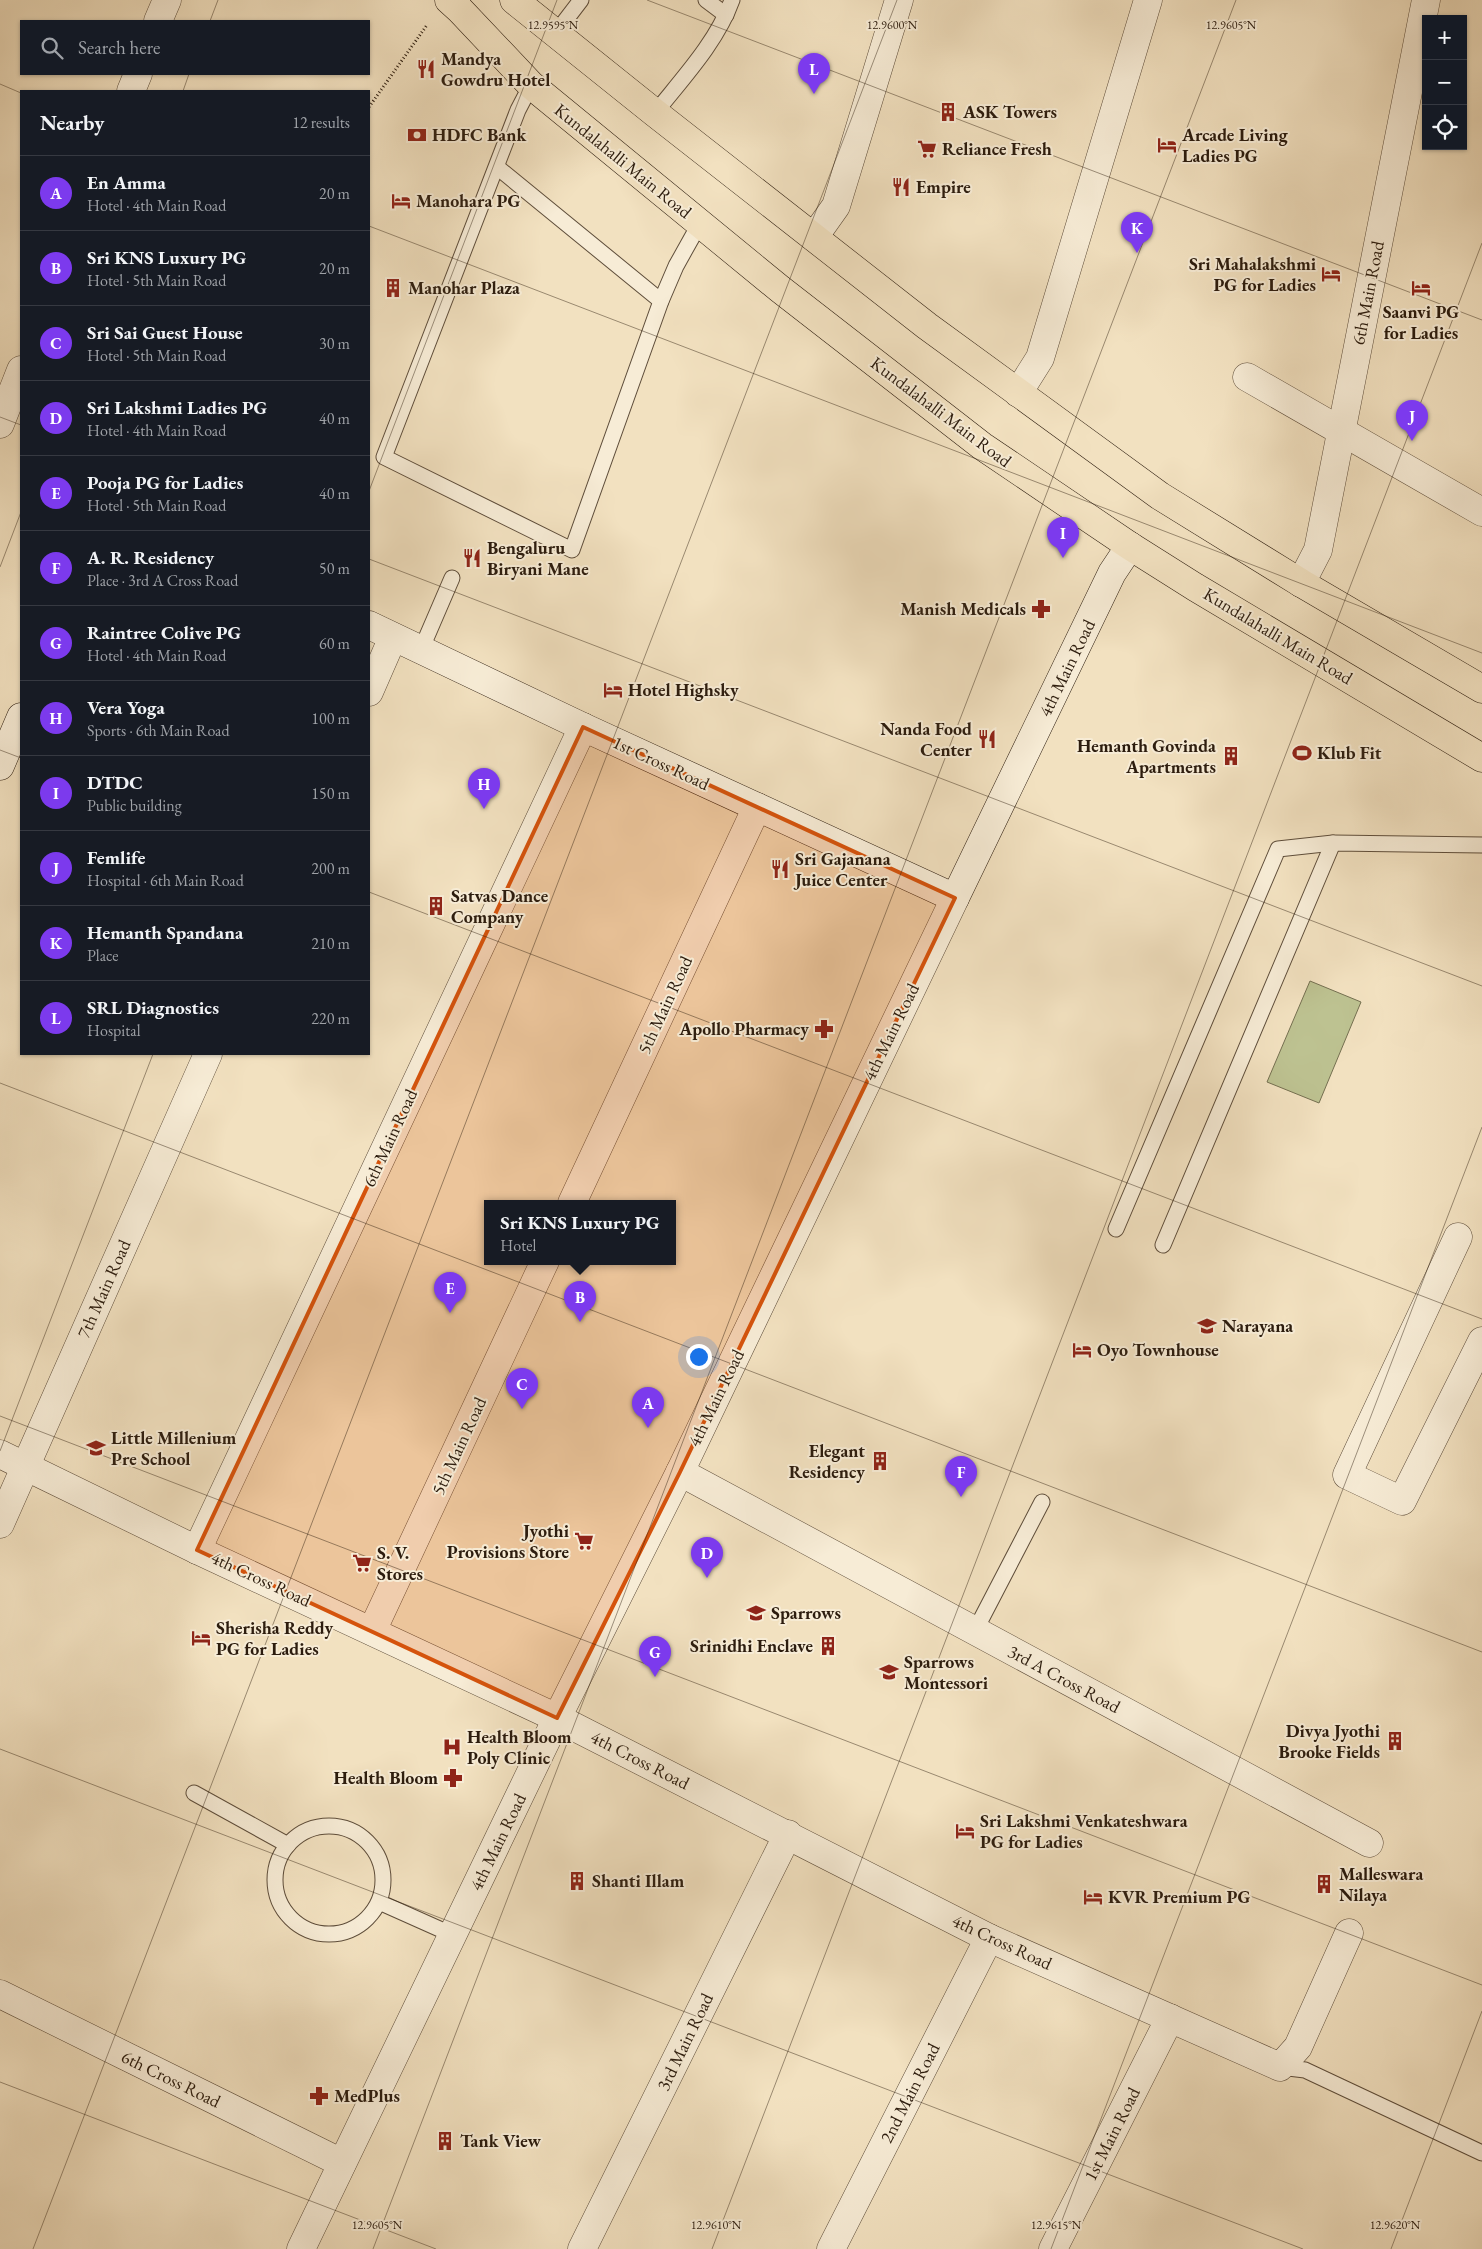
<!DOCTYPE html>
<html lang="en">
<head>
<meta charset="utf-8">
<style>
	body { margin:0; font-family:"EB Garamond",serif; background:#242831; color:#f1f3f6 }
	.controls { position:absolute; right:15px; top:15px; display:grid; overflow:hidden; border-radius:0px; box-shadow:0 1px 4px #0004 }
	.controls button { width:45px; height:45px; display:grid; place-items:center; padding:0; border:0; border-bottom:1px solid #363941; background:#171b24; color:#f1f3f6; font:25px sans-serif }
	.you { position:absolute; left:698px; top:1356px; width:18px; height:18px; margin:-12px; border:4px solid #fff; border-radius:50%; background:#1a73e8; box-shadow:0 0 0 8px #1a73e833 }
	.badge { display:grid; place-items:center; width:32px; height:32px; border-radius:50%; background:#7c3aed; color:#fff; font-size:16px; font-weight:700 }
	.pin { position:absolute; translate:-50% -41px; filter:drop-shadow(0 1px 2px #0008) }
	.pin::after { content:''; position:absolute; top:26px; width:18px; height:15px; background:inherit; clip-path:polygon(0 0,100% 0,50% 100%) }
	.popup { position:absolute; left:484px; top:1200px; width:192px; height:65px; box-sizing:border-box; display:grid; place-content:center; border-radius:0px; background:#171b24; filter:drop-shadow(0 1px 4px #0005); font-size:16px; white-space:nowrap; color:#9ea1a6 }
	.popup b { font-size:19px; color:#f1f3f6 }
	.popup::after { content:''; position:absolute; left:50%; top:100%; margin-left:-10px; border:10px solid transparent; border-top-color:#171b24 }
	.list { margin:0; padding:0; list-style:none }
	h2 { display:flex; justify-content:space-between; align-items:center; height:65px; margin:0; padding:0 20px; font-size:21px }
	h2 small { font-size:16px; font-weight:400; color:#9ea1a6 }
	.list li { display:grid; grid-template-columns:32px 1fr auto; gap:15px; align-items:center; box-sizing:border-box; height:75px; padding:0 20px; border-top:1px solid #363941 }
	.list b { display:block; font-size:19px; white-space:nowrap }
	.list p { margin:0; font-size:16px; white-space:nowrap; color:#9ea1a6 }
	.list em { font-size:16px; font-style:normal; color:#9ea1a6 }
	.icon { flex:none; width:28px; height:28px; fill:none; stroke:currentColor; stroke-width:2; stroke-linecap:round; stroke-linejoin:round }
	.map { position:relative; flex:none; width:1482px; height:2249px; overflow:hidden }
	.search { position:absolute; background:#171b24; box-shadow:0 1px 4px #0004; left:20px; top:20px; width:350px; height:55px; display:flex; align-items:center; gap:12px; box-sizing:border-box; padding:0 18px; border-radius:0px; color:#9ea1a6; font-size:19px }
	.panel { position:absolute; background:#171b24; box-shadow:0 1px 4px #0004; left:20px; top:90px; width:350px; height:965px; border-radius:0px }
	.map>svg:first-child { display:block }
	.green { fill:#bdc291; stroke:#746f50 }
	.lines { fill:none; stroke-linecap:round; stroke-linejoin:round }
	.lane-casing { stroke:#5e4d3a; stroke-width:17 }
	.street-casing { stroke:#5e4d3a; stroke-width:29 }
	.secondary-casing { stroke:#2c1c0e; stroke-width:29 }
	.primary-casing { stroke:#2c1c0e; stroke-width:29 }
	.path { stroke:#2c1c0e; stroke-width:3; stroke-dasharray:1 2.5; stroke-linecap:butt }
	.lane { stroke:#f7ecd6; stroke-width:15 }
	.street { stroke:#f7ecd6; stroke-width:28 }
	.secondary { stroke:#f7ecd6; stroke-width:28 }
	.primary { stroke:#f2e1c0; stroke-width:28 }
	.marked { fill:#d5530c; fill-opacity:0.2; stroke:#d5530c; stroke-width:4; stroke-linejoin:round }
	.ticks { fill:none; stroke:#2c1c0e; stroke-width:1; stroke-opacity:0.45 }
	.labels { text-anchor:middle; stroke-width:4; stroke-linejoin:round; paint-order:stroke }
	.poi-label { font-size:18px; font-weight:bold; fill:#2c1c0e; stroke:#f7ecd6; text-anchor:start }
	.street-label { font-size:18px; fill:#2c1c0e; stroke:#f7ecd6 }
	.ticks-label { font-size:12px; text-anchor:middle; fill:#2c1c0e; stroke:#f7ecd6; stroke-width:4; stroke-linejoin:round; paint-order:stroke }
</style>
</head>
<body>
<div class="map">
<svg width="1482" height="2249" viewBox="0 0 1482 2249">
	<rect width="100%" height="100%" fill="#f2e1c0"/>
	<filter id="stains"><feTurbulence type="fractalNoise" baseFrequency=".004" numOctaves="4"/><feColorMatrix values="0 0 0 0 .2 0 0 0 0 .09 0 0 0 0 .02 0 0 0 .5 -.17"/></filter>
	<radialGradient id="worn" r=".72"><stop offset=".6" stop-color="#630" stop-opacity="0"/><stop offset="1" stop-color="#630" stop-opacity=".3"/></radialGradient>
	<path class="green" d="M1310 981 1361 1002 1319 1103 1267 1082Z"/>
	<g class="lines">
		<g class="lane-casing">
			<g id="lane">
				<path d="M706 0 726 15"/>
				<path d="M555 34 581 0"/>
				<path d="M531 85 518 110 384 457 572 550 661 301 676 266 700 223"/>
				<path d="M655 113C682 79 717 42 732 0"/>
				<path d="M497 167 661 301"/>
				<path d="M421 650 452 578"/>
				<path d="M1116 1229 1278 849 1333 843 1482 845"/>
				<path d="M1163 1245 1333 843"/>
				<path d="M975 1631 1042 1502"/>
				<path d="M194 1793 288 1845"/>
				<circle cx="329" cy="1880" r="54"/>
				<path d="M379 1902 453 1935"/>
				<path d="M1280 2067 1305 2070 1482 2153"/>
			</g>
		</g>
		<g class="street-casing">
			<g id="street">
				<path d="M158 21 167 0"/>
				<path d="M131 91 138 74"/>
				<path d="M814 237 836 206 899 0"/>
				<path d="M1247 377 1482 512"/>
				<path d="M1018 393 1040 358 1148 0"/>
				<path d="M0 424 21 370"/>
				<path d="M1301 583 1318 550 1426 0"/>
				<path d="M369 692 393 637"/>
				<path d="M572 1203 757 807"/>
				<path d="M1458 1237 1347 1475 1402 1501 1482 1341"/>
				<path d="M0 1454 197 1550 557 1718 989 1938 1280 2067 1298 2047 1349 1933"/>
				<path d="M680 1472 1369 1843"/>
				<path d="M0 1524 208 1054"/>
				<path d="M197 1550 583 727"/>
				<path d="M372 1631 545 1261"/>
				<path d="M0 1994 342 2163"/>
				<path d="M301 2249 557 1718 680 1472 955 898"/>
				<path d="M582 2249 788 1834"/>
				<path d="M831 2249 989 1938"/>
				<path d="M1053 2249 1170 2018"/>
			</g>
		</g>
		<g class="secondary-casing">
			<g id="secondary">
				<path d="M369 625 583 727 955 898 1112 573 1130 546"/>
				<path d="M0 766 21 717"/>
			</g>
		</g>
		<g class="primary-casing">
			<g id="primary">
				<path d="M449 0 460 10 531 85 780 289 982 446 1130 546 1195 587 1482 758"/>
				<path d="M514 0 655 113 927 326 1160 496 1301 583 1482 689"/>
			</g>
		</g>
		<path class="path" d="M369 107 427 25"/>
		<use href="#lane" class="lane"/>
		<use href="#street" class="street"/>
		<use href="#secondary" class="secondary"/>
		<use href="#primary" class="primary"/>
	</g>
	<path class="marked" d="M583 727 955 898 680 1472 557 1718 197 1550Z"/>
	<path class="ticks" d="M647 0 1482 320M210 21 218 0M0 84 21 93M183 91 189 74M369 226 1482 653M0 417 21 425M369 491 557 0M369 559 1482 986M0 567 21 512M0 750 21 758M369 892 1482 1319M0 1083 1482 1652M0 1416 1482 1985M0 1451 153 1054M0 1749 1303 2249M0 2082 436 2249M33 2249 897 0M373 2249 1236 0M712 2249 1482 243M1051 2249 1482 1127M1391 2249 1482 2011"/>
	<defs>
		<g id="restaurant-bare" transform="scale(1.5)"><path d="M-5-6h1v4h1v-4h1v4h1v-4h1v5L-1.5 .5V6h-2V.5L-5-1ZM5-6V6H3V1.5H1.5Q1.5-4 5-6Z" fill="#8f2418" stroke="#f7ecd6" stroke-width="2.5" paint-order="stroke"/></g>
		<g id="building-bare" transform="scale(1.5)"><path d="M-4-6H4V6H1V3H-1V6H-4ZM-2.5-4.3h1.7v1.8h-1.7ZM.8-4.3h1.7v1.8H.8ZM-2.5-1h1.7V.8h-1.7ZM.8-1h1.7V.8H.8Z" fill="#8f2418" stroke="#f7ecd6" stroke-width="2.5" paint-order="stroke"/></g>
		<g id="bank-bare" transform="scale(1.5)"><path d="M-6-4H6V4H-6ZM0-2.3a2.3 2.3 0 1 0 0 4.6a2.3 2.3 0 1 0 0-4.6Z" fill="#8f2418" stroke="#f7ecd6" stroke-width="2.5" paint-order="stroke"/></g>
		<g id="hotel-bare" transform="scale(1.5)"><path d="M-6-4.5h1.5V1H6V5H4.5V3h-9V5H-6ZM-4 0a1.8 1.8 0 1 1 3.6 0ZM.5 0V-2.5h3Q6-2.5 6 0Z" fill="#8f2418" stroke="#f7ecd6" stroke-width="2.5" paint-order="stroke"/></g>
		<g id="supermarket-bare" transform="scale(1.5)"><path d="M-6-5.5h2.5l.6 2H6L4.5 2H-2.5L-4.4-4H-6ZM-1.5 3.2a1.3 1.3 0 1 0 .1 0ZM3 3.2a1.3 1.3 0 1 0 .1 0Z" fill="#8f2418" stroke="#f7ecd6" stroke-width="2.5" paint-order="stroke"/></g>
		<g id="pharmacy-bare" transform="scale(1.5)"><path d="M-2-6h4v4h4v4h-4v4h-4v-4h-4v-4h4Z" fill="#8f2418" stroke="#f7ecd6" stroke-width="2.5" paint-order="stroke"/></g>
		<g id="stadium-bare" transform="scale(1.5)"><path d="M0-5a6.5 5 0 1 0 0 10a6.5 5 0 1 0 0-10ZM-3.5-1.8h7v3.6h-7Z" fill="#8f2418" stroke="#f7ecd6" stroke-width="2.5" paint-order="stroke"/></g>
		<g id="school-bare" transform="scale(1.5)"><path d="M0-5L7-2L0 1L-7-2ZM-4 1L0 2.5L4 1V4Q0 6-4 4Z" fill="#8f2418" stroke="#f7ecd6" stroke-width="2.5" paint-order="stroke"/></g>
		<g id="hospital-bare" transform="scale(1.5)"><path d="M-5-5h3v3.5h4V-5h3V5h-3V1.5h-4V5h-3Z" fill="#8f2418" stroke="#f7ecd6" stroke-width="2.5" paint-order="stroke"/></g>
	</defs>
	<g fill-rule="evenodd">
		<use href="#restaurant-bare" x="426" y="69"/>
		<use href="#building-bare" x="948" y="112"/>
		<use href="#bank-bare" x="417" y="135"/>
		<use href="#hotel-bare" x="1167" y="145"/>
		<use href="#supermarket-bare" x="927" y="149"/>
		<use href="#restaurant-bare" x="901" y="187"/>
		<use href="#hotel-bare" x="401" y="201"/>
		<use href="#hotel-bare" x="1331" y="274"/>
		<use href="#building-bare" x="393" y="288"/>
		<use href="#hotel-bare" x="1421" y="288"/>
		<use href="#restaurant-bare" x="472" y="558"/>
		<use href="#pharmacy-bare" x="1041" y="609"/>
		<use href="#hotel-bare" x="613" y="690"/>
		<use href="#restaurant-bare" x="987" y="739"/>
		<use href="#stadium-bare" x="1302" y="753"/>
		<use href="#building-bare" x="1231" y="756"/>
		<use href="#restaurant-bare" x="780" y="869"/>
		<use href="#building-bare" x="436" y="906"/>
		<use href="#pharmacy-bare" x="824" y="1029"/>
		<use href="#school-bare" x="1207" y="1326"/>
		<use href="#hotel-bare" x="1082" y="1350"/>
		<use href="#school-bare" x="96" y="1448"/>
		<use href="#building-bare" x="880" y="1461"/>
		<use href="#supermarket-bare" x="584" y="1541"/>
		<use href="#supermarket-bare" x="362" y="1563"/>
		<use href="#school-bare" x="756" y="1613"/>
		<use href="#hotel-bare" x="201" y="1638"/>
		<use href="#building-bare" x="828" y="1646"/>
		<use href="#school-bare" x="889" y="1672"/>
		<use href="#building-bare" x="1395" y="1741"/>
		<use href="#hospital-bare" x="452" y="1747"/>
		<use href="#pharmacy-bare" x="453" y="1778"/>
		<use href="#hotel-bare" x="965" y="1831"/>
		<use href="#building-bare" x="577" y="1881"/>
		<use href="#building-bare" x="1324" y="1884"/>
		<use href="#hotel-bare" x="1093" y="1897"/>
		<use href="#pharmacy-bare" x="319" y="2096"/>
		<use href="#building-bare" x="445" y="2141"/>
	</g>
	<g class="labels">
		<g class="poi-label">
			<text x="441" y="65">Mandya<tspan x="441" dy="21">Gowdru Hotel</tspan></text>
			<text x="963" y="118">ASK Towers</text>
			<text x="432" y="141">HDFC Bank</text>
			<text x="1182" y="141">Arcade Living<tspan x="1182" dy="21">Ladies PG</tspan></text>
			<text x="942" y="155">Reliance Fresh</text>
			<text x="916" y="193">Empire</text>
			<text x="416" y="207">Manohara PG</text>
			<text x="1316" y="270" text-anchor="end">Sri Mahalakshmi<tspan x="1316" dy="21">PG for Ladies</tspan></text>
			<text x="408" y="294">Manohar Plaza</text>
			<text x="1421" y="318" text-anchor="middle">Saanvi PG<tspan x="1421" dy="21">for Ladies</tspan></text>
			<text x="487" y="554">Bengaluru<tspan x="487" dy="21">Biryani Mane</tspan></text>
			<text x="1026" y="615" text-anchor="end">Manish Medicals</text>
			<text x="628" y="696">Hotel Highsky</text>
			<text x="972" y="735" text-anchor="end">Nanda Food<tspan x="972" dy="21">Center</tspan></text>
			<text x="1216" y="752" text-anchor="end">Hemanth Govinda<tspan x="1216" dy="21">Apartments</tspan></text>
			<text x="1317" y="759">Klub Fit</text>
			<text x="795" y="865">Sri Gajanana<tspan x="795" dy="21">Juice Center</tspan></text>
			<text x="451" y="902">Satvas Dance<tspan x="451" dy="21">Company</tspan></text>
			<text x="809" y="1035" text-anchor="end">Apollo Pharmacy</text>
			<text x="1222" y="1332">Narayana</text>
			<text x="1097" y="1356">Oyo Townhouse</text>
			<text x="111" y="1444">Little Millenium<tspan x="111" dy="21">Pre School</tspan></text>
			<text x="865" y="1457" text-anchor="end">Elegant<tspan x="865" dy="21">Residency</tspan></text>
			<text x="569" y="1537" text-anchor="end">Jyothi<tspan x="569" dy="21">Provisions Store</tspan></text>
			<text x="377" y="1559">S. V.<tspan x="377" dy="21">Stores</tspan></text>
			<text x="771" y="1619">Sparrows</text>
			<text x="216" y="1634">Sherisha Reddy<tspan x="216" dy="21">PG for Ladies</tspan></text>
			<text x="813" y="1652" text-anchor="end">Srinidhi Enclave</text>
			<text x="904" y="1668">Sparrows<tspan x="904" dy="21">Montessori</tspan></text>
			<text x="1380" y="1737" text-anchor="end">Divya Jyothi<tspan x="1380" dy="21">Brooke Fields</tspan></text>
			<text x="467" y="1743">Health Bloom<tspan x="467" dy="21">Poly Clinic</tspan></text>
			<text x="438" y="1784" text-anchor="end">Health Bloom</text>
			<text x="980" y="1827">Sri Lakshmi Venkateshwara<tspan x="980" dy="21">PG for Ladies</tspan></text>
			<text x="1339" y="1880">Malleswara<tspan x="1339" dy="21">Nilaya</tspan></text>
			<text x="592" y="1887">Shanti Illam</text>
			<text x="1108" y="1903">KVR Premium PG</text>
			<text x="334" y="2102">MedPlus</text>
			<text x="460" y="2147">Tank View</text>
		</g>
		<g class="street-label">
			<text transform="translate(623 161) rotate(39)" y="6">Kundalahalli Main Road</text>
			<text transform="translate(1368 293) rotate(-79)" y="6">6th Main Road</text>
			<text transform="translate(941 412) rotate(37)" y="6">Kundalahalli Main Road</text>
			<text transform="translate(1278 636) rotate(31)" y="6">Kundalahalli Main Road</text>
			<text transform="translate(1067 668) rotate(-64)" y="6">4th Main Road</text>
			<text transform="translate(661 763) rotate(25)" y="6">1st Cross Road</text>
			<text transform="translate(665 1005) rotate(-65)" y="6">5th Main Road</text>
			<text transform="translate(891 1032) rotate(-64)" y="6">4th Main Road</text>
			<text transform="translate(390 1138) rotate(-65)" y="6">6th Main Road</text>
			<text transform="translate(104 1289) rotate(-66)" y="6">7th Main Road</text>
			<text transform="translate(716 1398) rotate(-64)" y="6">4th Main Road</text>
			<text transform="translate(459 1446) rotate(-65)" y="6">5th Main Road</text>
			<text transform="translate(261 1579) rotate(25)" y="6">4th Cross Road</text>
			<text transform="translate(1064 1679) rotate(28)" y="6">3rd A Cross Road</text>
			<text transform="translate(640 1760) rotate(27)" y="6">4th Cross Road</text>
			<text transform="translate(498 1842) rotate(-64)" y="6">4th Main Road</text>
			<text transform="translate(1002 1942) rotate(25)" y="6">4th Cross Road</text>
			<text transform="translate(685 2042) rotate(-64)" y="6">3rd Main Road</text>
			<text transform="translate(171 2079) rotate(26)" y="6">6th Cross Road</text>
			<text transform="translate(910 2093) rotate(-63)" y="6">2nd Main Road</text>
			<text transform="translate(1112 2134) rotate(-63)" y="6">1st Main Road</text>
		</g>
	</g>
	<g class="ticks-label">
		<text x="553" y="29">12.9595°N</text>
		<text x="892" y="29">12.9600°N</text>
		<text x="1231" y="29">12.9605°N</text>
		<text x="377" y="2229">12.9605°N</text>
		<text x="716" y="2229">12.9610°N</text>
		<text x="1056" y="2229">12.9615°N</text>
		<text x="1395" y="2229">12.9620°N</text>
	</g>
	<rect width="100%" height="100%" filter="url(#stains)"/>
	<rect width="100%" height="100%" fill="url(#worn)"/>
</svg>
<div class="controls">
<button>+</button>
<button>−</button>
<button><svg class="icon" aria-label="locate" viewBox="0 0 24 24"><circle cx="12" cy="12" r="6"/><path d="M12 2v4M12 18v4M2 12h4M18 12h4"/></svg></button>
</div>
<div class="you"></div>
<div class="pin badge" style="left:648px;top:1428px">A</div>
<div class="pin badge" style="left:580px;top:1322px">B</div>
<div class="popup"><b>Sri KNS Luxury PG</b>Hotel</div>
<div class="pin badge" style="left:522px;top:1409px">C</div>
<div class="pin badge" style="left:707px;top:1578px">D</div>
<div class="pin badge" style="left:450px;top:1313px">E</div>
<div class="pin badge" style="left:961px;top:1497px">F</div>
<div class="pin badge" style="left:655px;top:1677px">G</div>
<div class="pin badge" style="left:484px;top:809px">H</div>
<div class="pin badge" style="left:1063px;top:558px">I</div>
<div class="pin badge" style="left:1412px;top:441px">J</div>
<div class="pin badge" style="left:1137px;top:253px">K</div>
<div class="pin badge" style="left:814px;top:94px">L</div>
<div class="search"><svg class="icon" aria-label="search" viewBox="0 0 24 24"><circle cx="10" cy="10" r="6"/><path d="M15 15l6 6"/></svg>Search here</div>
<section class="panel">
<h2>Nearby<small>12 results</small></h2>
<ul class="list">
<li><span class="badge">A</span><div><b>En Amma</b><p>Hotel · 4th Main Road</p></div><em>20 m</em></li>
<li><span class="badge">B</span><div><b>Sri KNS Luxury PG</b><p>Hotel · 5th Main Road</p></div><em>20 m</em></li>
<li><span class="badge">C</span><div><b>Sri Sai Guest House</b><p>Hotel · 5th Main Road</p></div><em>30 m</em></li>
<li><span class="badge">D</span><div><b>Sri Lakshmi Ladies PG</b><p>Hotel · 4th Main Road</p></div><em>40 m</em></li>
<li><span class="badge">E</span><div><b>Pooja PG for Ladies</b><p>Hotel · 5th Main Road</p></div><em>40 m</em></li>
<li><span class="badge">F</span><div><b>A. R. Residency</b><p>Place · 3rd A Cross Road</p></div><em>50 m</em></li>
<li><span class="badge">G</span><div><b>Raintree Colive PG</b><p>Hotel · 4th Main Road</p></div><em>60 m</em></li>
<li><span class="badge">H</span><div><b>Vera Yoga</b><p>Sports · 6th Main Road</p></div><em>100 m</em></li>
<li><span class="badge">I</span><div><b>DTDC</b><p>Public building</p></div><em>150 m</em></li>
<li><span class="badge">J</span><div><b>Femlife</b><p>Hospital · 6th Main Road</p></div><em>200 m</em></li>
<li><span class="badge">K</span><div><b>Hemanth Spandana</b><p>Place</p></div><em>210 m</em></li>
<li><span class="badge">L</span><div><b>SRL Diagnostics</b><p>Hospital</p></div><em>220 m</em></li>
</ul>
</section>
</div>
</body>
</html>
